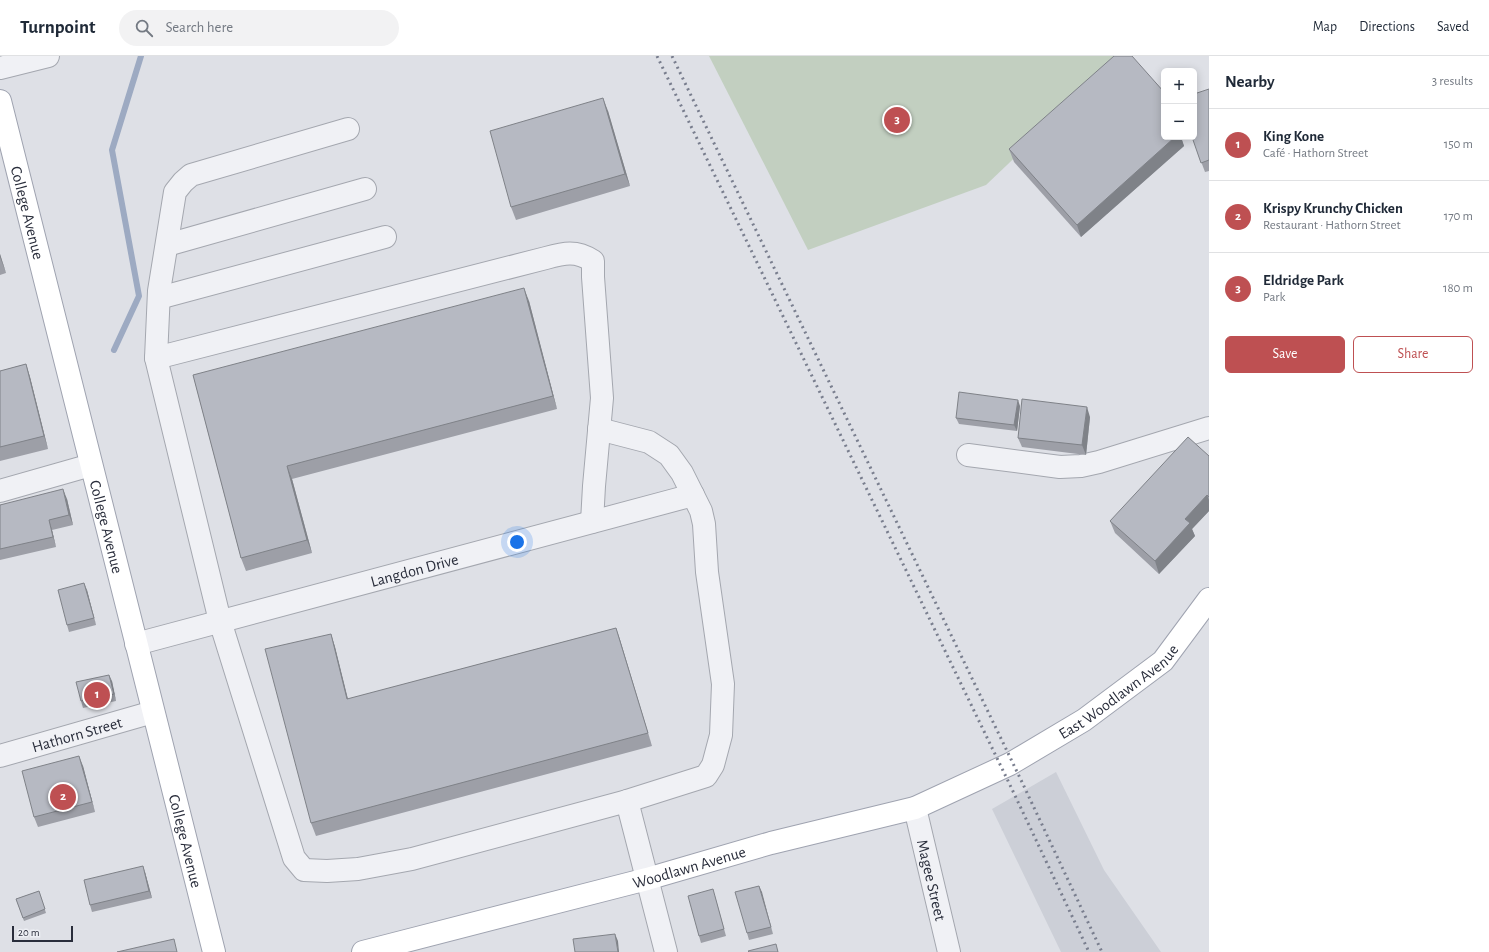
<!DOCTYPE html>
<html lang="en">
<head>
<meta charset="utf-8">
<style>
	body { margin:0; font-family:"Alegreya Sans",sans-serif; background:#f2f2f3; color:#1f2937 }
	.controls { position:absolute; right:12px; top:12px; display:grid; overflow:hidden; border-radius:6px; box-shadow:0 2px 10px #0003 }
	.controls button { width:36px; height:36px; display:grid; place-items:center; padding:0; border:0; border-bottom:1px solid #e0e1e3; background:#fff; color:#1f2937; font:20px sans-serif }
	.scale { position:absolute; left:12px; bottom:10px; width:61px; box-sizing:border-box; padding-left:4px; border:2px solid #292d3b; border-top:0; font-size:11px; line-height:14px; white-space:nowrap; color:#292d3b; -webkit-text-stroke:3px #edeff4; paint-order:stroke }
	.you { position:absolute; left:517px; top:486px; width:14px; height:14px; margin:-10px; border:3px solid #fff; border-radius:50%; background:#1a73e8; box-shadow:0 0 0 6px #1a73e833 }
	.badge { display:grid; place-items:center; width:26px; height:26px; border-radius:50%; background:#be5052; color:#fff; font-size:13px; font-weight:700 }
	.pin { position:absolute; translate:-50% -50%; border:2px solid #fff; box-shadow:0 1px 4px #0006 }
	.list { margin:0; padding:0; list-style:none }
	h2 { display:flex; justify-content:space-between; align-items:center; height:52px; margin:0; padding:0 16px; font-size:17px }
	h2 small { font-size:13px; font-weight:400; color:#747a83 }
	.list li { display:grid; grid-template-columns:26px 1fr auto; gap:12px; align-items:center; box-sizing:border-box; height:72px; padding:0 16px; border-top:1px solid #e0e1e3 }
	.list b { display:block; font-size:15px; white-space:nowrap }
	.list p { margin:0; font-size:13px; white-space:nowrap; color:#747a83 }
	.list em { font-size:13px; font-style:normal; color:#747a83 }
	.actions { display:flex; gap:8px; padding:12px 16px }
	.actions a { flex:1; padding:9px 0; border:1px solid #be5052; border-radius:6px; text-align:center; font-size:14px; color:#be5052 }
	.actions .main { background:#be5052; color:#fff }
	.icon { flex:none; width:22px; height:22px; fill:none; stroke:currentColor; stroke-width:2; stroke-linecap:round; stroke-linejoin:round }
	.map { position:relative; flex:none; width:1209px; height:896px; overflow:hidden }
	header { display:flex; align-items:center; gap:24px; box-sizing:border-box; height:56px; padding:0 20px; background:#fff; border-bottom:1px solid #e0e1e3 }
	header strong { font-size:19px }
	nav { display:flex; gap:22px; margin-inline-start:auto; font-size:14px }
	.search { width:280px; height:36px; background:#f2f2f3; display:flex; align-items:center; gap:10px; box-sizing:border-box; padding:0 14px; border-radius:22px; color:#747a83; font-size:15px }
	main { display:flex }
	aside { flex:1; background:#fff }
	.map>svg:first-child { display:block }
	.built { fill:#cccfd7 }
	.green { fill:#c2cfc0 }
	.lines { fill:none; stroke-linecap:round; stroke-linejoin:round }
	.stream { stroke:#9daac2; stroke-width:6 }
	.minor-casing { stroke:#a4a7af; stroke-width:24 }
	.major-casing { stroke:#9fa3b0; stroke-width:24 }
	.minor { stroke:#f0f1f5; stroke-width:22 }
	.major { stroke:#fff; stroke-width:22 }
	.rail { stroke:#797e8e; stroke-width:3; stroke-dasharray:2 4; stroke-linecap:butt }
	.wall { fill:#9d9fa7 }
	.shaded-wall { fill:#7f8288 }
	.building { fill:#b6b9c2; stroke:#7f8288 }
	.labels { text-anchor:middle; stroke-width:3.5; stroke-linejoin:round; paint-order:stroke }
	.street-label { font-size:16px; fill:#292d3b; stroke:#edeff4 }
</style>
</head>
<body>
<header>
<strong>Turnpoint</strong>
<div class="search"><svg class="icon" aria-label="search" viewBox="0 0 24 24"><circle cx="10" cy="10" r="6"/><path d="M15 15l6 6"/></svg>Search here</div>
<nav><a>Map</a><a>Directions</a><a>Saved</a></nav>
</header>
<main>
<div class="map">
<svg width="1209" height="896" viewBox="0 0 1209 896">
	<rect width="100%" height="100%" fill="#dee0e6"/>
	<path class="built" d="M1056 716 1104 814 1161 896H1061L992 753Z"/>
	<path class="green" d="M709 0H1121L986 129 808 194Z"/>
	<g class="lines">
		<path class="stream" d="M114 294 139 240 112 94 141 0"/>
		<g class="minor-casing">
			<g id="minor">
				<path d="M0 12 48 0"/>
				<path d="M348 73 191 119 183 126 175 136 159 235 156 302 220 565 294 802 304 814 327 815 358 813 412 803 627 745 706 720 713 709 721 679 723 628 707 516 704 468 701 455 682 417 669 399 649 386 599 373"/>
				<path d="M167 189 365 133"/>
				<path d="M159 242 385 181"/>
				<path d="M156 302 546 202C564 197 576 194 593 205V221L602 342 594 430 592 466"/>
				<path d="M968 399 1060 411 1081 410 1099 406 1209 372"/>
				<path d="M0 435 91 409"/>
				<path id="s1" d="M136 588 693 439"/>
				<path id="s2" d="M0 700 153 656"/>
				<path d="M627 745 666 896"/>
				<path id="s3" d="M915 752 949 896"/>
			</g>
		</g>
		<g class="major-casing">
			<g id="major">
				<path id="s4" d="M0 45 214 896"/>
				<path id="s5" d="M363 896 647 823 771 787 915 752 1010 708 1084 664 1163 605 1209 543"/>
			</g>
		</g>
		<use href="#minor" class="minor"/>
		<use href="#major" class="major"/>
		<g class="rail">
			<path d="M657 0 1010 729 1089 896"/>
			<path d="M672 0 1021 724 1102 896"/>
		</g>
	</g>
	<g class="wall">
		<path d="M1209 33V115L1205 116 1192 81Z"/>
		<path d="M608 55 630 130 516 164 511 151Z"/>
		<path d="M1164 81H1181L1184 90 1081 181 1014 106 1009 93Z"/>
		<path d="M0 198 6 217 0 219Z"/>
		<path d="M529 245 557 353 292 423 312 497 246 515 241 502 193 319Z"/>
		<path d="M26 308 30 321 48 393 0 405V315Z"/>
		<path d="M1020 350 1017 375 959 368 956 362Z"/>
		<path d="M1090 361 1086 399 1022 391 1018 382Z"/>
		<path d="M1209 400V455L1192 473 1195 480 1159 518 1115 477 1110 465Z"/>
		<path d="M67 443 73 469 52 474 56 491 0 504V449Z"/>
		<path d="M87 534 96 569 69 576 67 569Z"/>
		<path d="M616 572 620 584 652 690 316 780 311 767 331 578 335 591 348 643Z"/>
		<path d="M112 625 116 645 83 652 81 645Z"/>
		<path d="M83 710 95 756 38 771 34 761Z"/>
		<path d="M145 816 152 842 92 856 90 849Z"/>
		<path d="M759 830 773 878 749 884 747 877Z"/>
		<path d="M39 835 46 857 24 865 16 843Z"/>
		<path d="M715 840 726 880 701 887 699 880Z"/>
	</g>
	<g class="shaded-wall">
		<path d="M603 42 608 55 630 130 625 118Z"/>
		<path d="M1175 81H1181L1184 90 1081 181 1077 169Z"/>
		<path d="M0 198 6 217 0 201Z"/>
		<path d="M524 232 529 245 557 353 553 340Z"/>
		<path d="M26 308 30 321 48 393 44 380Z"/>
		<path d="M1018 344 1020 350 1017 375 1014 369Z"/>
		<path d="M1087 351 1090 361 1086 399 1082 389Z"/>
		<path d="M287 410 292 423 312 497 307 484Z"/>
		<path d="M63 433 67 443 73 469 69 459Z"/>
		<path d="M1207 439 1209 444V455L1192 473 1195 480 1159 518 1155 505 1185 463Z"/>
		<path d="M49 464 52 474 56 491 53 481Z"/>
		<path d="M84 527 87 534 96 569Z"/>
		<path d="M616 572 620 584 652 690 648 677Z"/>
		<path d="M331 578 335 591 351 656 347 643Z"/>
		<path d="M109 619 112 625 116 645 114 638Z"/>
		<path d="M79 700 83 710 95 756 92 746Z"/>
		<path d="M143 810 145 816 152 842 149 835Z"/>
		<path d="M759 830 762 836 773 878 771 871Z"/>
		<path d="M615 878 618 885 619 896H618Z"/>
	</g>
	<g class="building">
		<path d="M1114 0H1132L1164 36V56L1162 58 1164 60V81H1175L1077 169 1009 93Z"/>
		<path d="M1209 33V104L1201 107 1192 81H1194V38Z"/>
		<path d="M603 42 625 118 511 151 490 75Z"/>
		<path d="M524 232 553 340 287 410 307 484 241 502 193 319Z"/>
		<path d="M26 308 44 380 0 391V315Z"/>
		<path d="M959 336 1018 344 1014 369 956 362Z"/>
		<path d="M1022 343 1087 351 1082 389 1018 382Z"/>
		<path d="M1188 381 1209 400V441L1207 439 1185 463 1190 467 1155 505 1110 465Z"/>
		<path d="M63 433 69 459 49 464 53 481 0 493V449Z"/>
		<path d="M84 527 94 562 67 569 58 534Z"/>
		<path d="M616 572 648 677 311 767 265 593 331 578 347 643Z"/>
		<path d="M109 619 114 638 81 645 76 626Z"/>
		<path d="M79 700 92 746 34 761 22 715Z"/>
		<path d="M143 810 149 835 90 849 84 824Z"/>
		<path d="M759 830 771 871 747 877 735 836Z"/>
		<path d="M713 833 724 873 699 880 688 840Z"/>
		<path d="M39 835 45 853 23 862 16 843Z"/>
		<path d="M615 878 618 896H575L573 883Z"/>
		<path d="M174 883 177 896H117Z"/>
		<path d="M776 888 778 896H749L748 895Z"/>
	</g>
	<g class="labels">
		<g class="street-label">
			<text dy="6" stroke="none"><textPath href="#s4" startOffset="115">College Avenue</textPath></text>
			<text dy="6" stroke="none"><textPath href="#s4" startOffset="439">College Avenue</textPath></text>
			<text dy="6" stroke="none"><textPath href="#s1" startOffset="288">Langdon Drive</textPath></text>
			<text dy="6" stroke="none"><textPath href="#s5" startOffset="806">East Woodlawn Avenue</textPath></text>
			<text dy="6" stroke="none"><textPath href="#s2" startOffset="80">Hathorn Street</textPath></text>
			<text dy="6" stroke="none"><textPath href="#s4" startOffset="763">College Avenue</textPath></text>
			<text dy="6" stroke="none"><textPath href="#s5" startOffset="337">Woodlawn Avenue</textPath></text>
			<text dy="6" stroke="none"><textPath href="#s3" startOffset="74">Magee Street</textPath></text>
		</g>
	</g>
</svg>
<div class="controls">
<button>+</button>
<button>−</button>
</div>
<div class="scale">20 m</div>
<div class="you"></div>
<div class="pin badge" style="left:97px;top:639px">1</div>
<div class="pin badge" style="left:63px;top:741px">2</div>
<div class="pin badge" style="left:897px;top:64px">3</div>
</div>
<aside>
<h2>Nearby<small>3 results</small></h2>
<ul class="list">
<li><span class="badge">1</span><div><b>King Kone</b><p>Café · Hathorn Street</p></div><em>150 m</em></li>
<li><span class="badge">2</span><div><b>Krispy Krunchy Chicken</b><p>Restaurant · Hathorn Street</p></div><em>170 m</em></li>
<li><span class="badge">3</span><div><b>Eldridge Park</b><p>Park</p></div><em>180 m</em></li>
</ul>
<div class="actions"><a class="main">Save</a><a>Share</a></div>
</aside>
</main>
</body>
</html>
